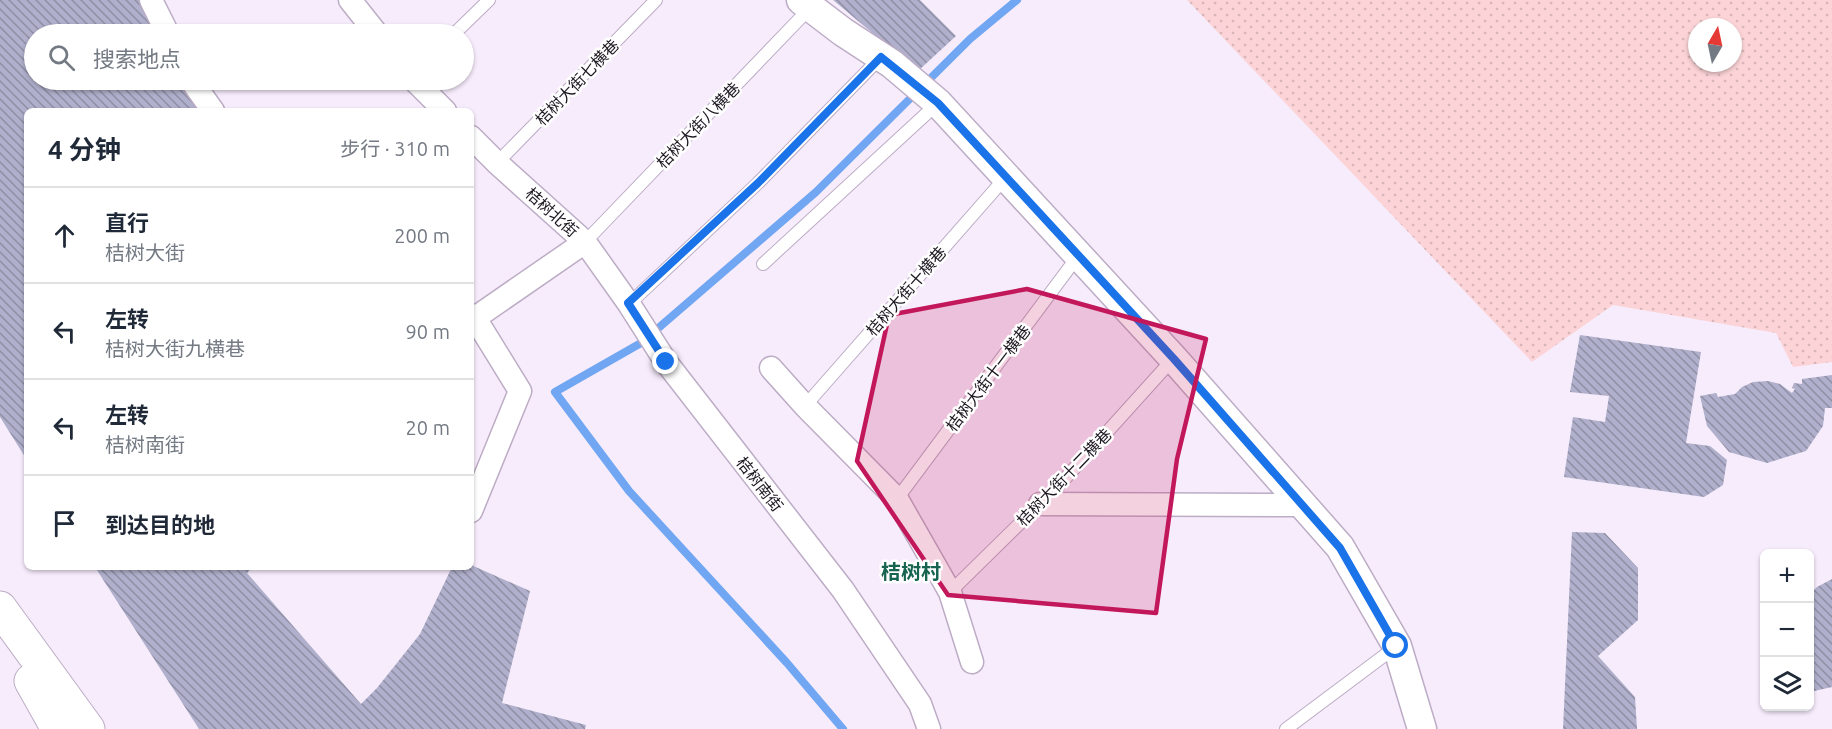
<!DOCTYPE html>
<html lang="zh">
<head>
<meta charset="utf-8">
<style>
	body { margin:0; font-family:Ubuntu,"Noto Sans SC",sans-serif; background:#f2f2f3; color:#1f2937 }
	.controls { position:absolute; right:18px; bottom:18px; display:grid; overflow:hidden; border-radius:9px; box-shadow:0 2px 4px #0004 }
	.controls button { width:54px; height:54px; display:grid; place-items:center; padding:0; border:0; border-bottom:2px solid #e0e1e3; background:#fff; color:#1f2937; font:30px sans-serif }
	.compass { position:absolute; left:1688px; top:18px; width:54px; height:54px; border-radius:50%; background:#fff; box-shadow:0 2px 4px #0004; rotate:9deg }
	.stop { position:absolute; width:18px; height:18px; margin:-14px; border:4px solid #1a73e8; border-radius:50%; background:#fff }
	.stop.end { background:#1a73e8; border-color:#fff; box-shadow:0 2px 6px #0008 }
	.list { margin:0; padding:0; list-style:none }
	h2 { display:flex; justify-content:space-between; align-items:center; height:78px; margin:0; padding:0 24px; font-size:26px }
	h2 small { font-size:20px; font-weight:400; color:#747a83 }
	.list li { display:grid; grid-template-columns:39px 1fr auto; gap:18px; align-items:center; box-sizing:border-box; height:96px; padding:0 24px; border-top:2px solid #e0e1e3 }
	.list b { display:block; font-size:22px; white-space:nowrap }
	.list p { margin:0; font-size:20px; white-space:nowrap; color:#747a83 }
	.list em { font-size:20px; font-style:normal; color:#747a83 }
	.icon { flex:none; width:33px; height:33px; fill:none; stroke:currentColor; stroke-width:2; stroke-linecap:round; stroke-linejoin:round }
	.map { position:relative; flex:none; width:1832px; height:729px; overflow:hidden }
	.search { position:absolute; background:#fff; box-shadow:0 2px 4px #0004; left:24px; top:24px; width:450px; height:66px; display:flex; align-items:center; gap:15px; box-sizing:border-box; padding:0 21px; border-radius:33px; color:#747a83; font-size:22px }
	.panel { position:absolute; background:#fff; box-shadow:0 2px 4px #0004; left:24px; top:108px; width:450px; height:462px; border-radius:9px }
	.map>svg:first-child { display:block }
	.grass { fill:url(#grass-dots); fill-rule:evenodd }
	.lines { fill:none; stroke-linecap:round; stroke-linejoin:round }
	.stream { stroke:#70a6f2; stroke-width:8 }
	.building { fill:url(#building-back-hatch) }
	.service-casing { stroke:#bcacc5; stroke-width:14 }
	.minor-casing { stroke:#bcacc5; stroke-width:25 }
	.tertiary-casing { stroke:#bcacc5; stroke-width:31 }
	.secondary-casing { stroke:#bcacc5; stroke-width:35 }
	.service { stroke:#fff; stroke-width:12 }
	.minor { stroke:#fff; stroke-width:22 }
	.tertiary { stroke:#fff; stroke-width:28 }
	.secondary { stroke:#fff; stroke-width:33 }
	.route { stroke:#1a73e8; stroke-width:8 }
	.marked { fill:#c2185b; fill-opacity:0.2; stroke:#c2185b; stroke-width:4.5; stroke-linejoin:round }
	.labels { text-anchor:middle; stroke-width:5; stroke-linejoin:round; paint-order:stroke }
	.street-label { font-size:16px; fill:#1c161f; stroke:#fefefe }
	.quarter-label { font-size:20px; font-weight:bold; fill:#176450; stroke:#fefefe }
</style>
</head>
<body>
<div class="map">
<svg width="1832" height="729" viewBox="0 0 1832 729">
	<defs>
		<pattern id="grass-dots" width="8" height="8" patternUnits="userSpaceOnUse" patternTransform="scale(1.5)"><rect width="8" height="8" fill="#fcd4d7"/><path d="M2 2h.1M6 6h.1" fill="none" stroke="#d7b5b8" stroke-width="1.8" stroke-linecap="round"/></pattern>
		<pattern id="building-back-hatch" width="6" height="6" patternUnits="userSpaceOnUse" patternTransform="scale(1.5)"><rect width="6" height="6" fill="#b0b0cc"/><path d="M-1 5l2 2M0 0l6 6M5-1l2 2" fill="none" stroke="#8e8ea5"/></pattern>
	</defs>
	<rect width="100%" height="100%" fill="#f7ecfc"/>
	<path class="grass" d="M1187 0H1832V362L1793 367 1776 333 1613 305 1532 362ZM1697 27H1733V63H1697Z"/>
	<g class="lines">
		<path class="stream" d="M843 729 787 663 629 491 555 392 641 343 816 192 970 39 1017 0"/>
	</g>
	<g class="building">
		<path d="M0 0H143L160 34H34V80H182L201 111H27V460L0 417Z"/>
		<path d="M833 0H920L956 36 918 71Z"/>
		<path d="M1580 335 1701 352 1686 443 1710 446 1727 460 1723 485 1704 497 1564 477 1573 417 1605 422 1609 396 1570 392Z"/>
		<path d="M1832 375V408H1825L1823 426 1806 451 1767 463 1729 452 1707 426 1700 396 1716 393 1718 397 1735 394 1742 387 1753 382 1768 381 1780 384 1792 393 1795 389 1792 388 1794 383 1802 384V379Z"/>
		<path d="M1572 532 1605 533 1638 568V620L1598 656 1635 697 1637 729H1563Z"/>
		<path d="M471 565 530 591 502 703 586 725 585 729H199L95 567H253L247 573 361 704 377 688 420 634 452 567H471Z"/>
		<path d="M1832 579V687L1810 692V594L1817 587Z"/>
	</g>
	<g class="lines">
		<g class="service-casing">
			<g id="service">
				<path d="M454 34 489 0"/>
				<path d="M497 163 656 0"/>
				<path d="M585 242 810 8"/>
				<path d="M763 264 938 103"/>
				<path d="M629 304 758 183 881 57"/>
				<path d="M805 406 1006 177"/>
				<path d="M897 499 1078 256"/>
				<path d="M950 592 1062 482 1173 359"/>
				<path d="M1286 729 1397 646"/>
			</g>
		</g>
		<g class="minor-casing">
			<g id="minor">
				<path d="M151 0 168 34"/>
				<path d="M350 0 377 34"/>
				<path d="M191 80 213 111"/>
				<path d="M414 80 445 111"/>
				<path d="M471 137 497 163 585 242 629 304 666 362 843 590 920 704 929 729"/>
				<path d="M471 315 475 318 585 242"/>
				<path d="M771 368 805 406 897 499 950 592 972 662"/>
				<path d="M1040 504 1302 505"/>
				<path d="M471 511 520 391 475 318"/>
			</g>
		</g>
		<g class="tertiary-casing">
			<path id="tertiary" d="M801 0 843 32 892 64 938 103 1174 359 1340 547 1397 646 1422 729"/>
		</g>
		<g class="secondary-casing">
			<g id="secondary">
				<path d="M0 608 88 729"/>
				<path d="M31 681 58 729"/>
			</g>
		</g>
		<use href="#service" class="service"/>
		<use href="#minor" class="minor"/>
		<use href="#tertiary" class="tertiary"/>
		<use href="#secondary" class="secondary"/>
	</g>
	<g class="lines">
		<path class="route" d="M666 362 628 303 758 183 881 57 938 103 1174 359 1340 548 1396 646"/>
	</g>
	<path class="marked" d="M1027 289 1206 339 1177 459 1156 613 948 595 857 461 889 315Z"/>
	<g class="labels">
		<g class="street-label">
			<text transform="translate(577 82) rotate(-46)" y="6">桔树大街七横巷</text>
			<text transform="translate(698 125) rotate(-46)" y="6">桔树大街八横巷</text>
			<text transform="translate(552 212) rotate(42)" y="6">桔树北街</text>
			<text transform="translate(906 291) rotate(-49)" y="6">桔树大街十横巷</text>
			<text transform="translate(988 378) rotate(-53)" y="6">桔树大街十一横巷</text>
			<text transform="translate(1064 477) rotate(-46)" y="6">桔树大街十二横巷</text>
			<text transform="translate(760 484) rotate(52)" y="6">桔树南街</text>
		</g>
		<g class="quarter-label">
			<text x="911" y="579">桔树村</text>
		</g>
	</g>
</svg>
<div class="controls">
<button>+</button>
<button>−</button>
<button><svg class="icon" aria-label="layers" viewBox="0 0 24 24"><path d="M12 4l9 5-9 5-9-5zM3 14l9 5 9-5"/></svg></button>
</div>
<svg class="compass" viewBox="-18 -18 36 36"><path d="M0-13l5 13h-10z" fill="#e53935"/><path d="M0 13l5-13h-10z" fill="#747a83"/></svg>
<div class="stop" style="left:1396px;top:646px"></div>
<div class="stop end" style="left:666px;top:362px"></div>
<div class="search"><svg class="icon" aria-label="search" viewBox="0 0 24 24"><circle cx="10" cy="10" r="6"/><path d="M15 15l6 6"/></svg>搜索地点</div>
<section class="panel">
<h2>4 分钟<small>步行 · 310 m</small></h2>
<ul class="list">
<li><svg class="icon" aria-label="ahead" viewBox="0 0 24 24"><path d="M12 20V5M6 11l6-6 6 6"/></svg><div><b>直行</b><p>桔树大街</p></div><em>200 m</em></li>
<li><svg class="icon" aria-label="left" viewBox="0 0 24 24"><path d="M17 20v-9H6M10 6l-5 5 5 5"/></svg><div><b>左转</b><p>桔树大街九横巷</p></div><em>90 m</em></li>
<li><svg class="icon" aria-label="left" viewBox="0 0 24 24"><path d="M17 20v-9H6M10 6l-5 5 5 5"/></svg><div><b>左转</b><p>桔树南街</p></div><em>20 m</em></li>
<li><svg class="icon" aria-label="arrive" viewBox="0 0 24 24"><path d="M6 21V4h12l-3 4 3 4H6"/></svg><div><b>到达目的地</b></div></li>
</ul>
</section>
</div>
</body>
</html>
